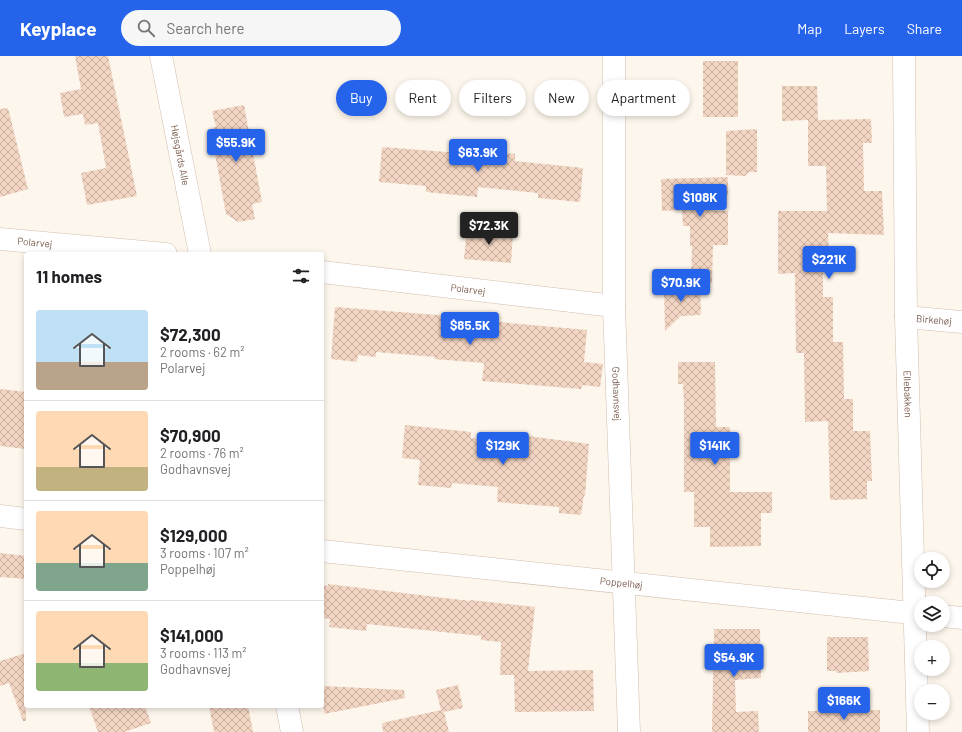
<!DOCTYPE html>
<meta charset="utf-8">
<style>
body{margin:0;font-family:Barlow,sans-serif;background:#f6f6f6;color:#202124;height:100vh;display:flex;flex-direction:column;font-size:15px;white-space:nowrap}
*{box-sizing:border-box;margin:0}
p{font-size:13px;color:#757577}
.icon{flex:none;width:22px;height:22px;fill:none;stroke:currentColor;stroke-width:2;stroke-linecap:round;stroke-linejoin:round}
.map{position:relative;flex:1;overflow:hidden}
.side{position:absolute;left:24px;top:196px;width:300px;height:456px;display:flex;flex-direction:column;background:#fff;border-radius:4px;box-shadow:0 2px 6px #0003}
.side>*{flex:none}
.guide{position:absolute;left:336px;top:24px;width:380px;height:36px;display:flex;gap:8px}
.tools{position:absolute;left:914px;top:496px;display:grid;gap:8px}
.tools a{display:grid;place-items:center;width:36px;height:36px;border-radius:50%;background:#fff;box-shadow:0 2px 6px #0003;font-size:20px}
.price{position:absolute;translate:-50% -34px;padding:0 9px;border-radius:4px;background:#2563eb;color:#fff;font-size:13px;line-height:26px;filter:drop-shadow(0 1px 2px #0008)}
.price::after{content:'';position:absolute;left:50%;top:24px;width:12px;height:9px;margin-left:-6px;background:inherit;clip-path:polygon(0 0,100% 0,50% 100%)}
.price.current{background:#222;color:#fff}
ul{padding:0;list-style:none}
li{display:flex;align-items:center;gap:12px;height:100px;padding:0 12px}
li+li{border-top:1px solid #e0e0e0}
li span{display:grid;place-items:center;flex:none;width:112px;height:80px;border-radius:4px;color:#555}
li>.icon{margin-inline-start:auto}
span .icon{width:48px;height:48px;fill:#fffc;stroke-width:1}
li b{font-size:17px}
h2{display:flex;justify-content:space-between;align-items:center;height:48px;padding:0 12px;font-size:17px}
.chip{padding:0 14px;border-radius:18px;background:#fff;box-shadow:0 2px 6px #0003;font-size:14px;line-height:36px}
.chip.current{background:#2563eb;color:#fff}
header{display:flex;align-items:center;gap:24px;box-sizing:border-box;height:56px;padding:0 20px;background:#2563eb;color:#fff}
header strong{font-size:19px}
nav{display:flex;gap:22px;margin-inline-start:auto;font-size:14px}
.search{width:280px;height:36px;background:#f6f6f6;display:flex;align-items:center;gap:10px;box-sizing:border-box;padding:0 14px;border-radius:22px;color:#757577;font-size:15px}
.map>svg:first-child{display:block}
</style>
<header>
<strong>Keyplace</strong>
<div class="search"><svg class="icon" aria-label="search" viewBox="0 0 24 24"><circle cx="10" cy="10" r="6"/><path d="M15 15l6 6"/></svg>Search here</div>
<nav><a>Map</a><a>Layers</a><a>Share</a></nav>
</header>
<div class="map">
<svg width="962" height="676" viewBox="0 0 962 676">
<defs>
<pattern id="building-cross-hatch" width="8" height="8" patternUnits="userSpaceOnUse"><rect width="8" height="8" fill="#f3d5c3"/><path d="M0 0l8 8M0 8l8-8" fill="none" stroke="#cab0a1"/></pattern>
</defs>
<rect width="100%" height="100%" fill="#fdf6ec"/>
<path fill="url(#building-cross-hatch)" d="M75,0H108L137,140L87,149L81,117L106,112L98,67L85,69L83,58L64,61L60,37L81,33Z
M703,5H738V61H703Z
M782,30H817L818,64L871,63L872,87H863L864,135H882L884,179L828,177L829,200H823V241H833V286H843L844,343H853V375H870L872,425H867V443L830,444L828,365L805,366L804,297H796L795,217L778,218V155H827L826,110H808V64L782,65Z
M244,49L262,146L252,148L255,163L238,166L226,158L214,92H216L212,72L216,71L212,55Z
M8,52L28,133L0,141V53Z
M757,73V116H749L745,120L726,119V75Z
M382,91L460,97L461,92L515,98V105L583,112L580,146L538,142V137L478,131L477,141L426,136V130L379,126Z
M728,121V139L714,155H728V189H713L712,227L691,226L692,189L690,190V170H683L682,154L662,155L661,123Z
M467,173L513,178L511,207L464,203Z
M700,229L701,259L681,260L665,275L664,230Z
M335,251L476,262L509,267L587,274L584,306L603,308L600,331L582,329L581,333L482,325L484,307L434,303L435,301L376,296V301L358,299L357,306L331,303Z
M678,306H715L716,371H730V436H772V457H761V490L710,491V471H694V436H684V347L683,328H678Z
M0,333L26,336V393L0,390Z
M405,369L471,376V382L527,388L528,380L589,388L585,440L584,439L581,459L559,457V451L497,446L498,431L452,427L451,432L418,429L420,404L402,402Z
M0,497L26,500V523L0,521Z
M328,528L470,545V544L535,551L528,615L593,614L594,655L515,656L514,619H500L501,586L481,584V580L367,568L366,575L329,571L330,563L322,562V529L328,530Z
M714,573H760L761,622L735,624L736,656L758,655L759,676H712Z
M827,581H868L869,615L836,617V615H827Z
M26,597V665H23L9,627L0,630V605Z
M458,629L463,652L444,656L449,676H383L382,667L441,654L436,634Z
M322,630L404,634L405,642L324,658Z
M89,650H145L151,667L124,676H98Z
M209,650H248L253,676H214Z
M880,654V676H808V655Z"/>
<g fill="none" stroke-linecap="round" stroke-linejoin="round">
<g stroke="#d1beb0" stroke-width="23">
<g id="minor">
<path id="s1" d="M161,0L200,198"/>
<path id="s2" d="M614,0V250L629,676"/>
<path id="s3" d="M904,0L906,261L918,676"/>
<path id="s4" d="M0,183L166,198"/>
<path id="s5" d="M322,216L614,250"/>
<path id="s6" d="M906,261L962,266"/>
<path d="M0,460L26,463"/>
<path id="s7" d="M322,495L921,558"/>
<path d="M943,560L962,562"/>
<path d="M287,650L292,676"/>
</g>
</g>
<use href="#minor" stroke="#fff" stroke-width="22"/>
</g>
<g text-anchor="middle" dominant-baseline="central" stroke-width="3" stroke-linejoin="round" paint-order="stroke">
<g font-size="10" fill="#7a5c4d" stroke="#fffaf3">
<text stroke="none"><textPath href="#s1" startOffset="101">Højsgårds Alle</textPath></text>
<text stroke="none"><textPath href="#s4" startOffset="35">Polarvej</textPath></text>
<text stroke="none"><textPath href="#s5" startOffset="147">Polarvej</textPath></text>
<text stroke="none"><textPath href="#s6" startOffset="28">Birkehøj</textPath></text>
<text stroke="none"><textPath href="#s2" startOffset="338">Godhavnsvej</textPath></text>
<text stroke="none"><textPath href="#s3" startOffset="338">Ellebakken</textPath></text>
<text stroke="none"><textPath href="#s7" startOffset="301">Poppelhøj</textPath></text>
</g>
</g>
</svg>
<div class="tools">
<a><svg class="icon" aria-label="locate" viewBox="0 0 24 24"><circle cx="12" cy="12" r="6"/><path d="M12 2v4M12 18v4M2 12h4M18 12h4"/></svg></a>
<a><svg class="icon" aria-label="layers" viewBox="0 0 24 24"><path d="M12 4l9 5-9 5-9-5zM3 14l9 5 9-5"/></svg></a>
<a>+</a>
<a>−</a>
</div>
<b class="price" style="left:236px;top:107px">$55.9K</b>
<b class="price" style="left:478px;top:117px">$63.9K</b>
<b class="price" style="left:700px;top:162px">$108K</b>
<b class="price current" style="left:489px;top:190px">$72.3K</b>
<b class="price" style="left:829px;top:224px">$221K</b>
<b class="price" style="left:681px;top:247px">$70.9K</b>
<b class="price" style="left:470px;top:290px">$85.5K</b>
<b class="price" style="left:503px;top:410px">$129K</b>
<b class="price" style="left:715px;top:410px">$141K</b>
<b class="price" style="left:734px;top:622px">$54.9K</b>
<b class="price" style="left:844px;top:665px">$166K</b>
<div class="guide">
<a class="chip current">Buy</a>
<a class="chip">Rent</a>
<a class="chip">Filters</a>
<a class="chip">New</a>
<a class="chip">Apartment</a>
</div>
<section class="side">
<h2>11 homes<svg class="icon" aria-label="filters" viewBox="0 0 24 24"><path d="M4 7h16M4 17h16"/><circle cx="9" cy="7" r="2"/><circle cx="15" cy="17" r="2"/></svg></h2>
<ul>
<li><span style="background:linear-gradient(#bfe0f5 65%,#b9a48a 0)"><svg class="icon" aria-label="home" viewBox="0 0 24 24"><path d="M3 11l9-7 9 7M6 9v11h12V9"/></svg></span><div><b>$72,300</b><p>2 rooms · 62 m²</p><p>Polarvej</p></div></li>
<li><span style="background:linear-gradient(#ffd9b3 70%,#c2b280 0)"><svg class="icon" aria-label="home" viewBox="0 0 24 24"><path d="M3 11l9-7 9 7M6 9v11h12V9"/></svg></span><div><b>$70,900</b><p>2 rooms · 76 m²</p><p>Godhavnsvej</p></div></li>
<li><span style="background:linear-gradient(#ffd9b3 65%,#7fa58c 0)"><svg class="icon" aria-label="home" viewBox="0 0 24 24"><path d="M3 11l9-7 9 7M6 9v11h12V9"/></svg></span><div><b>$129,000</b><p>3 rooms · 107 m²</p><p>Poppelhøj</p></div></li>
<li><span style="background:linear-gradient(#ffd9b3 65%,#8fb573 0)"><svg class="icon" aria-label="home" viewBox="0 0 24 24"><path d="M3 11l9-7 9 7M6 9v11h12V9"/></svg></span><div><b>$141,000</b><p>3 rooms · 113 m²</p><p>Godhavnsvej</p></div></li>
</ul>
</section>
</div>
